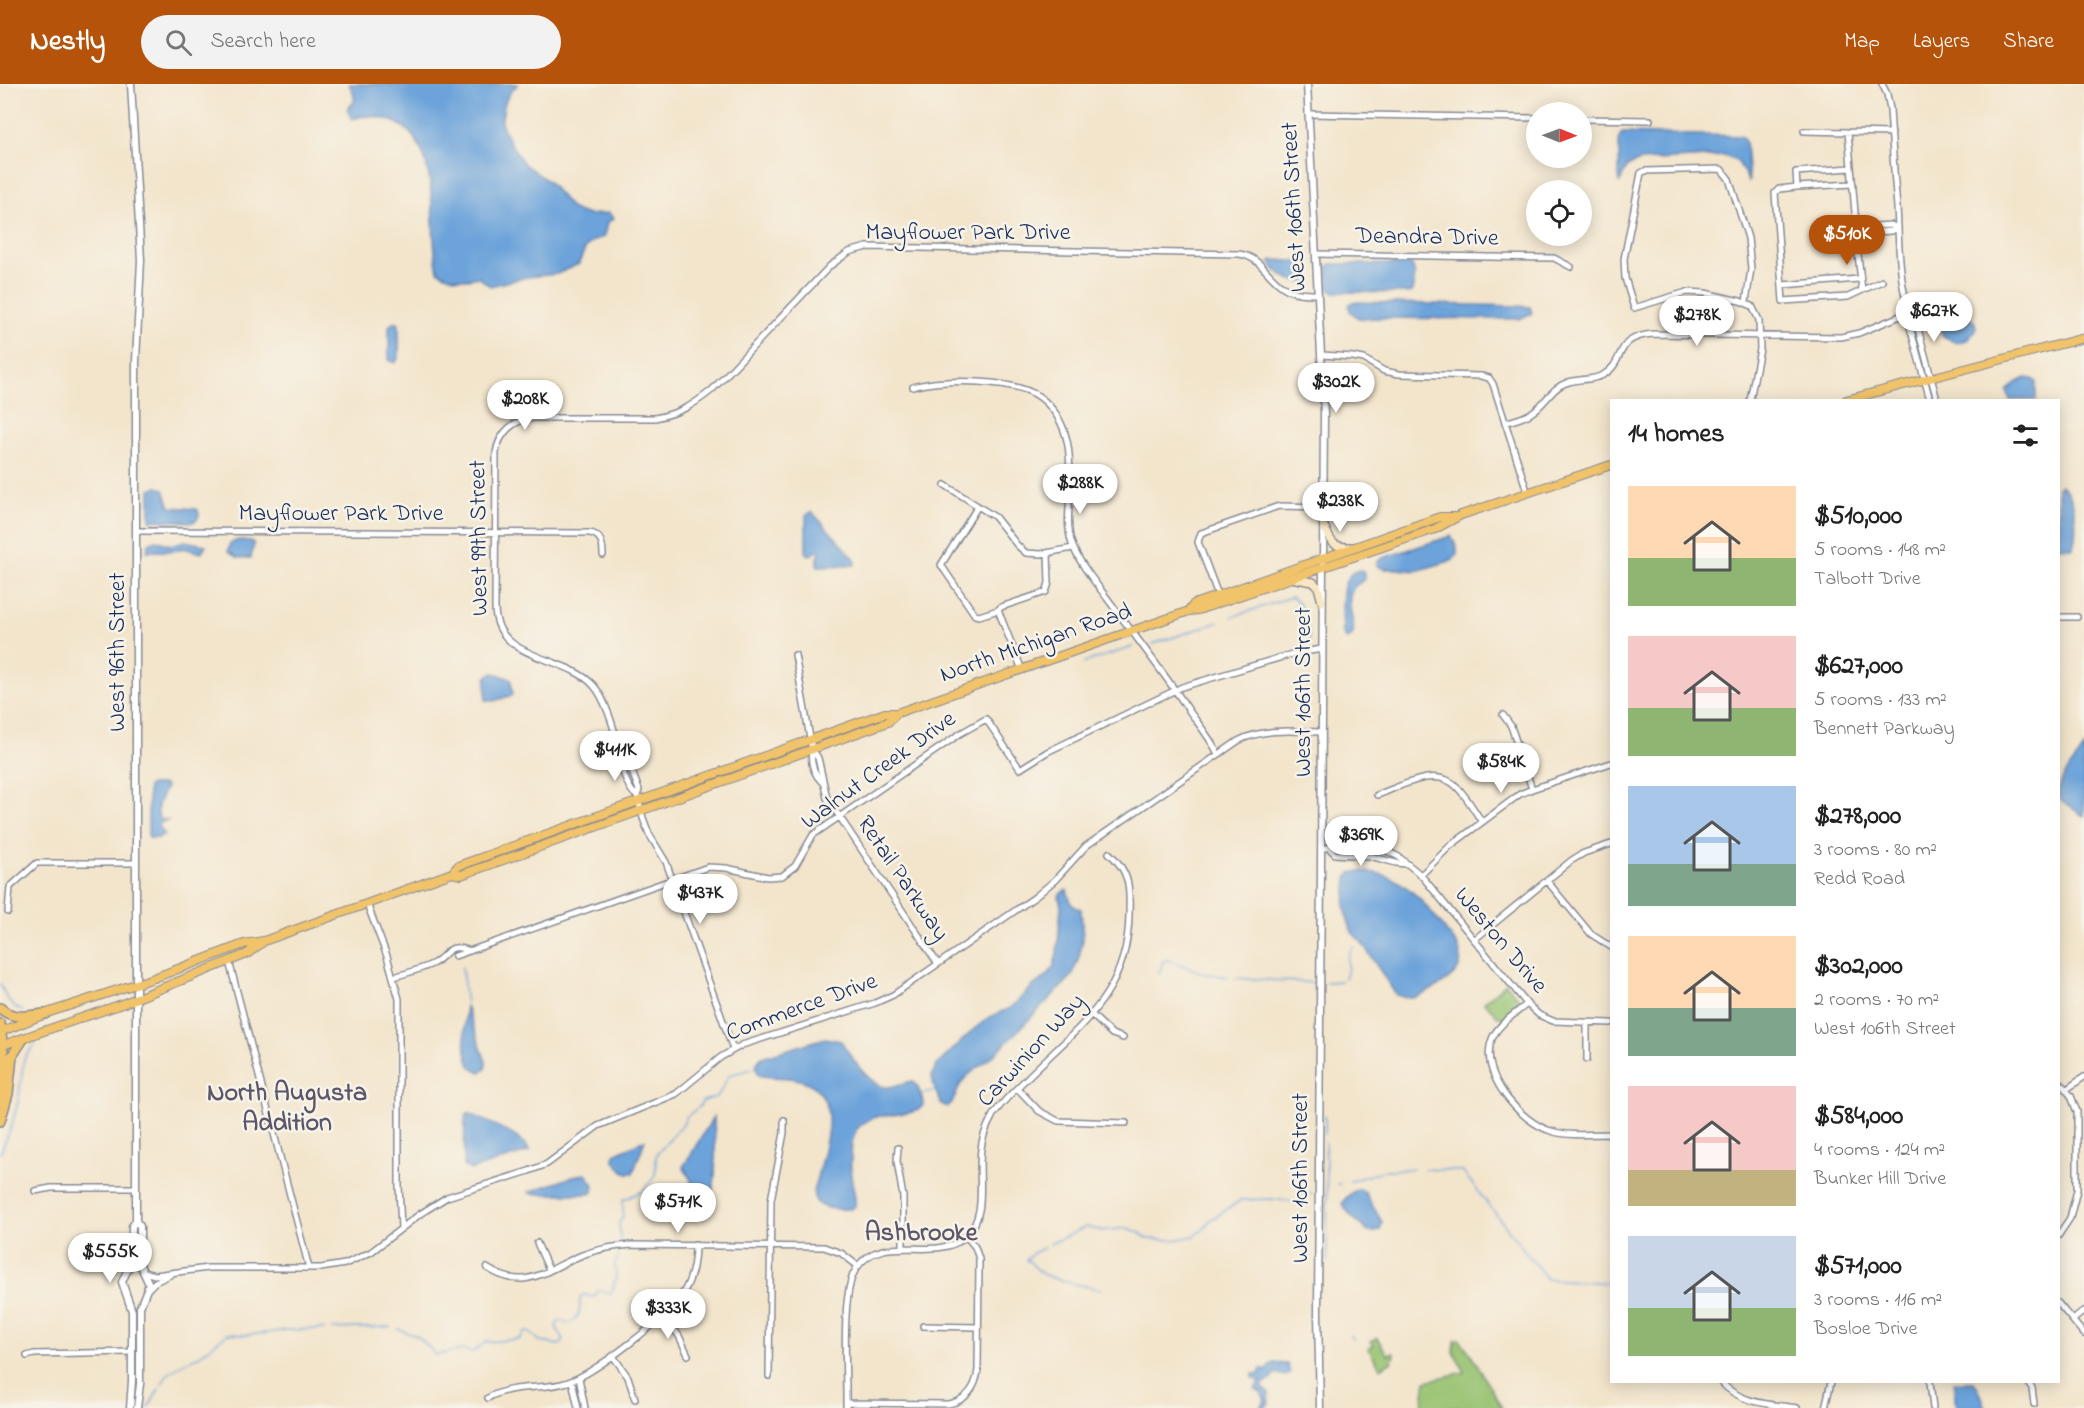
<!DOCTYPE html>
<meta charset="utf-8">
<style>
body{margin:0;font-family:"Indie Flower",sans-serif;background:#f2f2f2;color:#222;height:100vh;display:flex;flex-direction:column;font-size:22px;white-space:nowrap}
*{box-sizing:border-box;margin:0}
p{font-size:20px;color:#767676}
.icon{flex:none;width:33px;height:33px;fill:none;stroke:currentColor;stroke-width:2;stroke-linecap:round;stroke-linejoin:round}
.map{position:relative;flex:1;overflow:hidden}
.drawer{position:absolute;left:1610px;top:315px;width:450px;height:984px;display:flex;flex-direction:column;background:#fff;border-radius:0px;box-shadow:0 3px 15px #0003}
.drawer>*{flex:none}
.needle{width:39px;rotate:91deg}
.buttons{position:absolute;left:1526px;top:18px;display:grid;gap:12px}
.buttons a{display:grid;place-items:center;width:66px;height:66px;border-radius:50%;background:#fff;box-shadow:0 3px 15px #0003;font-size:30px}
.price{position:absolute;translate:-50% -51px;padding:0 14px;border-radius:21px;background:#fff;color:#222;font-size:20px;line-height:39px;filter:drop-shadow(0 2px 3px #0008)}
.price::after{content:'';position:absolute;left:50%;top:36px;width:18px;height:14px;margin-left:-9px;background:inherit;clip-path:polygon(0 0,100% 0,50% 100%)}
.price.on{background:#b45309;color:#fff}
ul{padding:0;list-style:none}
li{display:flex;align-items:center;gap:18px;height:150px;padding:0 18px}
li span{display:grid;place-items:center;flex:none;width:168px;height:120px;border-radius:0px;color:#555}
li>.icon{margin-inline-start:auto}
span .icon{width:72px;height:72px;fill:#fffc;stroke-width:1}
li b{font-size:26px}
h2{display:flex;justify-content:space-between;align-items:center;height:72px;padding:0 18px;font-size:26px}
header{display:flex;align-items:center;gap:36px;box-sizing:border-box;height:84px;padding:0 30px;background:#b45309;color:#fff}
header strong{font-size:28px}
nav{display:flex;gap:33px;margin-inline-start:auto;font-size:21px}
.search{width:420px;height:54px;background:#f2f2f2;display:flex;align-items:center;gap:15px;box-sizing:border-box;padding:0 21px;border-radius:33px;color:#767676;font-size:22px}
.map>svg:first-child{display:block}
</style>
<header>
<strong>Nestly</strong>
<div class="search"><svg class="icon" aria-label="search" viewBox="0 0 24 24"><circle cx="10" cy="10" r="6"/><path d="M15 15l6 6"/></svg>Search here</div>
<nav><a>Map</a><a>Layers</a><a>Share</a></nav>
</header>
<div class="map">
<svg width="2084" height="1324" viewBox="0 0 2084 1324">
<rect width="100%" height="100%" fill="#f7f3e8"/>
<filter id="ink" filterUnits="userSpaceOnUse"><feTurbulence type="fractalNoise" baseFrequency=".0167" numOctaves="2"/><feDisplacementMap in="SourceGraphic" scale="12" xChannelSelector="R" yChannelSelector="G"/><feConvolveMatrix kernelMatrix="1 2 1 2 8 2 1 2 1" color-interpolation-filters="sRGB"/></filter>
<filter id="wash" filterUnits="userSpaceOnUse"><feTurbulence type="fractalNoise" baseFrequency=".008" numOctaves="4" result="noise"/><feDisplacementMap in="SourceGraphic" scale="24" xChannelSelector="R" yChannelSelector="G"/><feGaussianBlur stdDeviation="1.35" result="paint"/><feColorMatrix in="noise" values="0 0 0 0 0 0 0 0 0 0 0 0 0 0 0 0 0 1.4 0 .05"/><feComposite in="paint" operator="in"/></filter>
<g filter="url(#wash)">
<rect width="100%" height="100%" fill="#f3e5cc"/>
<path fill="#97c270" stroke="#597867" stroke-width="1.5" d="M1506,899L1521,918L1504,934L1499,933L1484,918Z
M1377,1254L1388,1271L1393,1268L1395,1272L1391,1275L1392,1277L1381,1284L1368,1265L1374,1261L1371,1257Z
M1459,1255L1471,1270L1502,1324H1422L1426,1297L1465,1288L1454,1268L1455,1256Z"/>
<path fill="#6ca3da" stroke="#44699c" stroke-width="1.5" d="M349,0H518L511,7L505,18L501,39L510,59L524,80L549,98L572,125L588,131L609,129L614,135L607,138L604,153C588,157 584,164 579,180L557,190L527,193L490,202L478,193C464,197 451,195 438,187C427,144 444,56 392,37C378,32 366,30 352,35L347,25L354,18V11Z
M1622,49L1741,52L1746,59L1749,98L1738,78L1725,72L1640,77L1628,82L1619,99V53Z
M1275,176L1304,178C1310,184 1310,192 1306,198C1291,198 1279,192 1270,179L1271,177Z
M1331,180H1412L1415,192L1412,208L1409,209L1334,208L1329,206L1327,183Z
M1353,218L1517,222L1530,223L1532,229L1519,235L1358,234L1350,227L1349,221Z
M1951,233L1969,234L1975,238L1976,244L1969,255L1957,259L1943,252L1941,245L1943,239Z
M394,238L399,240V273L395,279L389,276V242Z
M2026,294L2033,295L2036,298V316H2010L2007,307L2017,298Z
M2061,401C2077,413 2078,446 2073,464L2058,463V403Z
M157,403L164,405L170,423L197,425C201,430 198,436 193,438L150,436V405Z
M812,428L855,475V481L818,482L817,479L820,467H816L811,471L806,470V431Z
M1451,452L1457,464V469L1453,476L1416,487L1398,485H1385L1377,482V478L1383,474Z
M156,456L170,461L185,457L206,461L201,469L183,464C172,469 160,467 147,467L149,459Z
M239,456L251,457L254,460L251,474H238L228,468L230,459Z
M1361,486L1363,487L1365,495C1361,498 1355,501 1353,505C1344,519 1356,535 1353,550L1348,555L1344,553L1343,549C1343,531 1336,488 1361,486Z
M494,589L511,595L513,611L494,617L486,616V594L490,590Z
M2084,664V732L2061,717C2051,700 2076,678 2084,664Z
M151,701H164L166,703L158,720V730L161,736H169L161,738L159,743L165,751L158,754H149L148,750V703Z
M1361,787C1368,788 1377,789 1384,791C1417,802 1436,836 1457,860C1468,884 1452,895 1433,905C1426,909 1418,914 1411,914C1406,914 1401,912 1396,911L1363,860L1352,848L1348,837L1345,822L1347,794L1351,789Z
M1067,806L1072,821L1081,825L1083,855L1079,873L1072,892L994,971L966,993L960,1001L952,1019L947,1023L940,1019L933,998L932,991L936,982L974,945L990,933L1010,924L1033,902L1049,890L1054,882L1057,869L1061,822L1059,813L1061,809Z
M466,922L486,978V985L480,988C477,987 474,986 472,984C463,974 464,935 466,922Z
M825,954L841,957C850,971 870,1004 889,1003C897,1002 905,998 913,997L917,1001L924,1020C913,1036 883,1026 867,1037C863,1039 858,1043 856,1047C850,1056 850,1088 852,1098C854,1108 856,1112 855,1122L851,1125C840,1125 822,1127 816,1117C810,1108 816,1099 818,1090C824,1064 840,1022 813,1002C797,990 776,996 759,991C755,983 755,979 762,973Z
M468,1029C483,1036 524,1052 530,1067L471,1086L464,1082L465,1035Z
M714,1032C714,1050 719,1099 710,1113L689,1111L691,1096L683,1083Z
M645,1056L633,1089H625L614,1077V1070Z
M586,1090L594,1101L593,1108L590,1110H532L529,1108L577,1091Z
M1359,1105L1364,1107L1382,1138L1380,1146C1376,1148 1374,1149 1370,1148C1364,1146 1345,1126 1342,1120C1346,1112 1351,1108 1359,1105Z
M1274,1279L1287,1280L1290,1289L1286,1292L1275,1289L1271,1296L1264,1299L1262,1304L1269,1309V1319L1265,1324H1261L1265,1316L1261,1308L1255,1305L1260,1297L1253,1294V1290H1259L1261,1285L1266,1287L1270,1281Z
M1953,1298H1974L1979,1305L1986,1324H1956Z"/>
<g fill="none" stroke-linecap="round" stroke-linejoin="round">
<path stroke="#6ca3da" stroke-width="1.5" d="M1232,533L1291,513C1305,520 1309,545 1309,559
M1153,560L1219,538
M1083,579L1133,563
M462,883L466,922
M1159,890L1163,877L1168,876L1206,890L1229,893
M1235,894L1316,899
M1345,894C1351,884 1344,875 1353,863
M1325,898L1341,897
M0,900C6,913 9,922 23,927
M921,1010L936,1006
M1325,1050V1032
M1325,1058L1327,1111V1177
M0,1070L11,1044L18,1018L24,975L36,959
M1424,1085L1462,1087L1547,1195L1611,1199
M1350,1097L1387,1086L1413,1085
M1337,1100H1340
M620,1155L619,1139L623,1132V1116L643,1107C646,1101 654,1097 655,1090C657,1083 654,1077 657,1070L684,1039L686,1033L699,1023L703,1017L716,1013L719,1010L729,991L756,984
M1050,1160L1086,1143L1101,1147L1127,1144L1138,1148L1149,1155L1174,1156L1194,1152L1204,1145L1210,1136L1241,1116L1271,1115L1299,1118L1312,1109
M1044,1164L1033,1169L1026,1176C1034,1179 1037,1188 1045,1191C1064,1199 1080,1201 1100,1205
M332,1245L390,1243
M398,1245L419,1253L436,1271L463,1266L473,1268L486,1258L520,1255L524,1249L529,1248L541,1258L559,1261L563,1257V1254L556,1243L559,1237L571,1239C581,1232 580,1225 580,1214L583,1211L594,1213L598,1207H603L611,1210L616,1194L615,1180L619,1171
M1351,1251L1353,1255
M162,1300L167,1291L182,1280L199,1272L227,1250L245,1251L268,1249L285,1246L324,1245
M148,1324L159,1305"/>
</g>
</g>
<g filter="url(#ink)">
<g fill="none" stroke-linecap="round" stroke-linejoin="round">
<g stroke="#878a95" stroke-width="8">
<path id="minor" d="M1882,0L1887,10L1890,25C1892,58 1894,90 1897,123C1899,154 1898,217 1917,241L1937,316
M1308,30L1536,34
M1581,35L1650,36
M1804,47L1892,49
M1848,48L1856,140
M1851,84L1796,88L1797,103L1853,100
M1797,103L1779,105L1775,109L1783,217L1848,213L1882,197
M1849 147a7 7 0 1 1 14 0a7 7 0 1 1-14 0Z
M1861,143L1891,141L1898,144
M1862,149L1891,147L1898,144
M1856,153L1862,206
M1316,170L1554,174L1571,183
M1782,201L1859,195
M1746,218L1751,185L1748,154L1729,95L1721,85L1645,87L1641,89L1624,175L1625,194L1634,224L1687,208L1705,209L1740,217L1752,222L1759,236L1760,265L1750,316
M1912,235L1910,243L1930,316
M1322,271L1353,273L1364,275L1384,287L1399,290L1481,292L1489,294L1493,300L1527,407
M913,303C942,294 1017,295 1041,314C1076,342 1070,385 1069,424C1068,436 1068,449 1072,460C1079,479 1095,498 1107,514C1135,552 1164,589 1190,628C1200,642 1211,655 1218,670
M1505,339C1513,336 1524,334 1531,329C1545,321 1551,304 1566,299C1578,294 1592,297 1603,291C1628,277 1611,253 1654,250L1841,253L1859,249L1910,228
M945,401L995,433L1017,461L1026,469L1041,470L1073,464
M978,422L941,481L975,531L979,532L998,526
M136,447L589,449C601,450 603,460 603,471
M1218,511L1198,458L1201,449L1279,422L1323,423
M2058,533H2077
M795,571L812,665C810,678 813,689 822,698
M1022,586L998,526L1001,523L1046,508L1049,499L1048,469
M1503,631L1511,642L1532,705
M812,665L818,674L827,714L938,880
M621,669L628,677L639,706L637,712L643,734L649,750L666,778L733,965
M1377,711C1400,703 1436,681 1457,703C1467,713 1474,726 1482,738
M637,712C629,707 623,690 621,680C620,675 621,671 620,666C615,649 606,615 594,602C566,570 496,578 495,524L496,369C499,349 513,336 533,334H655C680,329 692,322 712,306L830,182L849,168L867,163L1239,170C1262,173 1267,194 1285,204C1295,210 1307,210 1318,210
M1321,764H1329L1334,758H1352L1381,764L1399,773L1421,791L1527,920L1539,931L1553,937L1611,939
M1329,764L1335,770L1370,772L1396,779L1406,780
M1421,791L1450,762L1520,710L1532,705L1611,679
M1547,797L1591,850L1611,863
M367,820L387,872L399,915V1102L401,1145
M8,828L10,803L37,779H136
M1475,855L1572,776L1584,769L1611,760
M455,872L708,783L726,784L768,793L782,792L795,782L813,751L961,649L986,635L1020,685L1047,668L1182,603L1292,570L1322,565
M229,877L309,1184
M394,893C406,889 420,886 432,880C449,872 446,857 470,867
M1527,920C1515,930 1498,940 1492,955C1478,989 1520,1038 1551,1047C1570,1053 1592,1050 1611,1050
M1091,930L1112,950L1123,954
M1587,975V938
M2058,996L2071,1012L2077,1028V1106L2070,1134L2058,1152
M1017,1004L1039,1027L1058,1037L1126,1039
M2067,1005L2084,993
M898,1064L897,1077L903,1113V1163
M35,1107L51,1104H136
M537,1159L549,1186
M487,1184C526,1209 545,1186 582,1171C598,1165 615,1162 632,1161L824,1163L841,1169L858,1182
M144,1188L155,1191L208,1184H321L345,1180L371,1168L420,1130L447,1113L529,1087L547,1080L598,1042L676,1010L721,973L742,961L875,919L893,911L1035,813L1055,796L1086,762L1238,657C1263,644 1294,647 1322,648
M147,1206L155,1198L170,1191
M2058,1219L2084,1250
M664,1231L679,1252L688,1271
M2073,1236L2084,1227
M923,1242L978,1243
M27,1272L34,1270L132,1268
M613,1272L628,1293L635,1315
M769,1292L771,1116L784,1049V1036
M579,1294L585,1324
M572,1297L578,1324
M1721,1298C1740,1320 1770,1320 1797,1324
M1930,1298L1933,1324
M2028,1298L2032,1304L2034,1320
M488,1314C513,1299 542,1307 568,1298C594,1290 668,1233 683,1209C692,1195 695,1178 695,1161
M846,1319L948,1320C966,1317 976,1304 978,1286L979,1175L975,1163L966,1152
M846,1324C847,1291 840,1209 856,1185C882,1145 934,1180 965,1153C989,1132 977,1093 981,1065C982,1053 987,1042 993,1031C1002,1018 1015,1006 1027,994C1079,942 1128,911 1129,831C1130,803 1130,788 1109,769
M1825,1324L1831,1298"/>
</g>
<g stroke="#878a95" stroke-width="9">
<path id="tertiary" d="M131,0L141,176L136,277V1137L140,1142V1181L149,1200L140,1223V1300L137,1324
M1307,0L1324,329L1318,1231L1320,1324
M130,1324L132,1297V1227L122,1198L131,1178L132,1142L136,1137"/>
</g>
<g stroke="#878a95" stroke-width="10">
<path id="secondary" d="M1323,440C1332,458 1330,463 1352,463
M1291,494L1313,498L1318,503L1322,518"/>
</g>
<g stroke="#878a95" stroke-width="10">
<path id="primary" d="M1846,316L2084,254
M1189,527L1194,520L1440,433H1453
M452,789L461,791L888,638L897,629
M0,948L50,928L154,894L244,860L264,857L452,789L458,782L885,629H897L1189,527L1198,526L1435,445L1461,431L1611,381
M0,962L122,920L247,870L263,858"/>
</g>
<g stroke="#878a95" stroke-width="12">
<path id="motorway" d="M0,924C13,936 28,932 45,930
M0,940L5,986L0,1018
M0,1037L8,1010L12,972L23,955"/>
</g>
<use href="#minor" stroke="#fff" stroke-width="5"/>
<use href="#tertiary" stroke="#fff" stroke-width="6"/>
<use href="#secondary" stroke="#f9e7c3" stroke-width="7"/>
<use href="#primary" stroke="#f1c36a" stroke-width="8"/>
<use href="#motorway" stroke="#f1c36a" stroke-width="9"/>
</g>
</g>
<g text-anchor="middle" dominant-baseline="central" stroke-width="5" stroke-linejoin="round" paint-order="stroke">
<g font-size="24" fill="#1b2f5e" stroke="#f7f3e8">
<text transform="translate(1295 123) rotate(-93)">West 106th Street</text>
<text x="968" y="149">Mayflower Park Drive</text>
<text transform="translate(1427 154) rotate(1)">Deandra Drive</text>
<text x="341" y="430">Mayflower Park Drive</text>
<text transform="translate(480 454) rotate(-91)">West 99th Street</text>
<text transform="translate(1036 560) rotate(-19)">North Michigan Road</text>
<text transform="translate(118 568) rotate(-90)">West 96th Street</text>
<text transform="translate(1304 608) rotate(-90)">West 106th Street</text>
<text transform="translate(879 687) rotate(-36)">Walnut Creek Drive</text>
<text transform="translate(902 795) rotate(56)">Retail Parkway</text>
<text transform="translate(1500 857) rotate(50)">Weston Drive</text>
<text transform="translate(802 924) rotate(-20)">Commerce Drive</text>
<text transform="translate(1032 967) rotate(-47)">Carwinion Way</text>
<text transform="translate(1301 1094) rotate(-90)">West 106th Street</text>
</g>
<g font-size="26" font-weight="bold" fill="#5b566a" stroke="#f7f3e8">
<text x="287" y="1010">North Augusta<tspan x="287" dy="30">Addition</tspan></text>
<text x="921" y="1150">Ashbrooke</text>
</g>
</g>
</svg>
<div class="buttons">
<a><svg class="needle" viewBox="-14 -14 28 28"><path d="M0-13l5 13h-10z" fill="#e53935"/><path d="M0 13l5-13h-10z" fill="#767676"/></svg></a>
<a><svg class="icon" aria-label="locate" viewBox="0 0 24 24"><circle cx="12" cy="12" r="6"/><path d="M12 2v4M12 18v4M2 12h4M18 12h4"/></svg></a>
</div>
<b class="price on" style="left:1847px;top:182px">$510K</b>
<b class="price" style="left:1934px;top:259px">$627K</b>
<b class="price" style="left:1697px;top:263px">$278K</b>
<b class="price" style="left:1336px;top:330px">$302K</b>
<b class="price" style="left:525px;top:347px">$208K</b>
<b class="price" style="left:1080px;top:431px">$288K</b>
<b class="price" style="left:1340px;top:449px">$238K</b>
<b class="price" style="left:615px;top:698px">$411K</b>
<b class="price" style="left:1501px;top:710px">$584K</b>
<b class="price" style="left:1361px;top:783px">$369K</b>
<b class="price" style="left:700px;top:841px">$437K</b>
<b class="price" style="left:678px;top:1150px">$571K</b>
<b class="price" style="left:110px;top:1200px">$555K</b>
<b class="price" style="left:668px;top:1256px">$333K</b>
<section class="drawer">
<h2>14 homes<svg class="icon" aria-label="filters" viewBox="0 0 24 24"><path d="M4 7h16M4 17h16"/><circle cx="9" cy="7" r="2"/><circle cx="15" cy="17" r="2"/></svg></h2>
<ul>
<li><span style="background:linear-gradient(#ffd9b3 60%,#8fb573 0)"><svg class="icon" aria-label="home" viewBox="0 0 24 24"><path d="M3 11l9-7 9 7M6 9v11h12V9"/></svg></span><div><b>$510,000</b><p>5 rooms · 148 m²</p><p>Talbott Drive</p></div></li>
<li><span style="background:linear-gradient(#f6c9c9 60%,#8fb573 0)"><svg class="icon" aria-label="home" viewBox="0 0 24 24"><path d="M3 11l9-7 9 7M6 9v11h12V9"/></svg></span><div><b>$627,000</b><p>5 rooms · 133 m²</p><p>Bennett Parkway</p></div></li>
<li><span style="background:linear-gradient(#a9c7e8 65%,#7fa58c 0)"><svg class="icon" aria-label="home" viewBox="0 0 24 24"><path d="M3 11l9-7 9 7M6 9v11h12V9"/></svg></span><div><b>$278,000</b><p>3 rooms · 80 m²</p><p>Redd Road</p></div></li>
<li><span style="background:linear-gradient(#ffd9b3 60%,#7fa58c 0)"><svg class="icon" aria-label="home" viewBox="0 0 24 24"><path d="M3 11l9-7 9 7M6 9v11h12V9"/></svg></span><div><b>$302,000</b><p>2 rooms · 70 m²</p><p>West 106th Street</p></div></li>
<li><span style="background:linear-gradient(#f6c9c9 70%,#c2b280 0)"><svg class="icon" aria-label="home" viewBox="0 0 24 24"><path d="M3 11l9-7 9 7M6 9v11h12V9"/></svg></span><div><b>$584,000</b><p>4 rooms · 124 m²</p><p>Bunker Hill Drive</p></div></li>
<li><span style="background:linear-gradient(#c9d6e8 60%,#8fb573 0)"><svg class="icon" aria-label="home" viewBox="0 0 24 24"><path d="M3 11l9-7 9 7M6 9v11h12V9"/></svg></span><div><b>$571,000</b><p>3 rooms · 116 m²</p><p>Bosloe Drive</p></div></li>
</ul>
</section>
</div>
